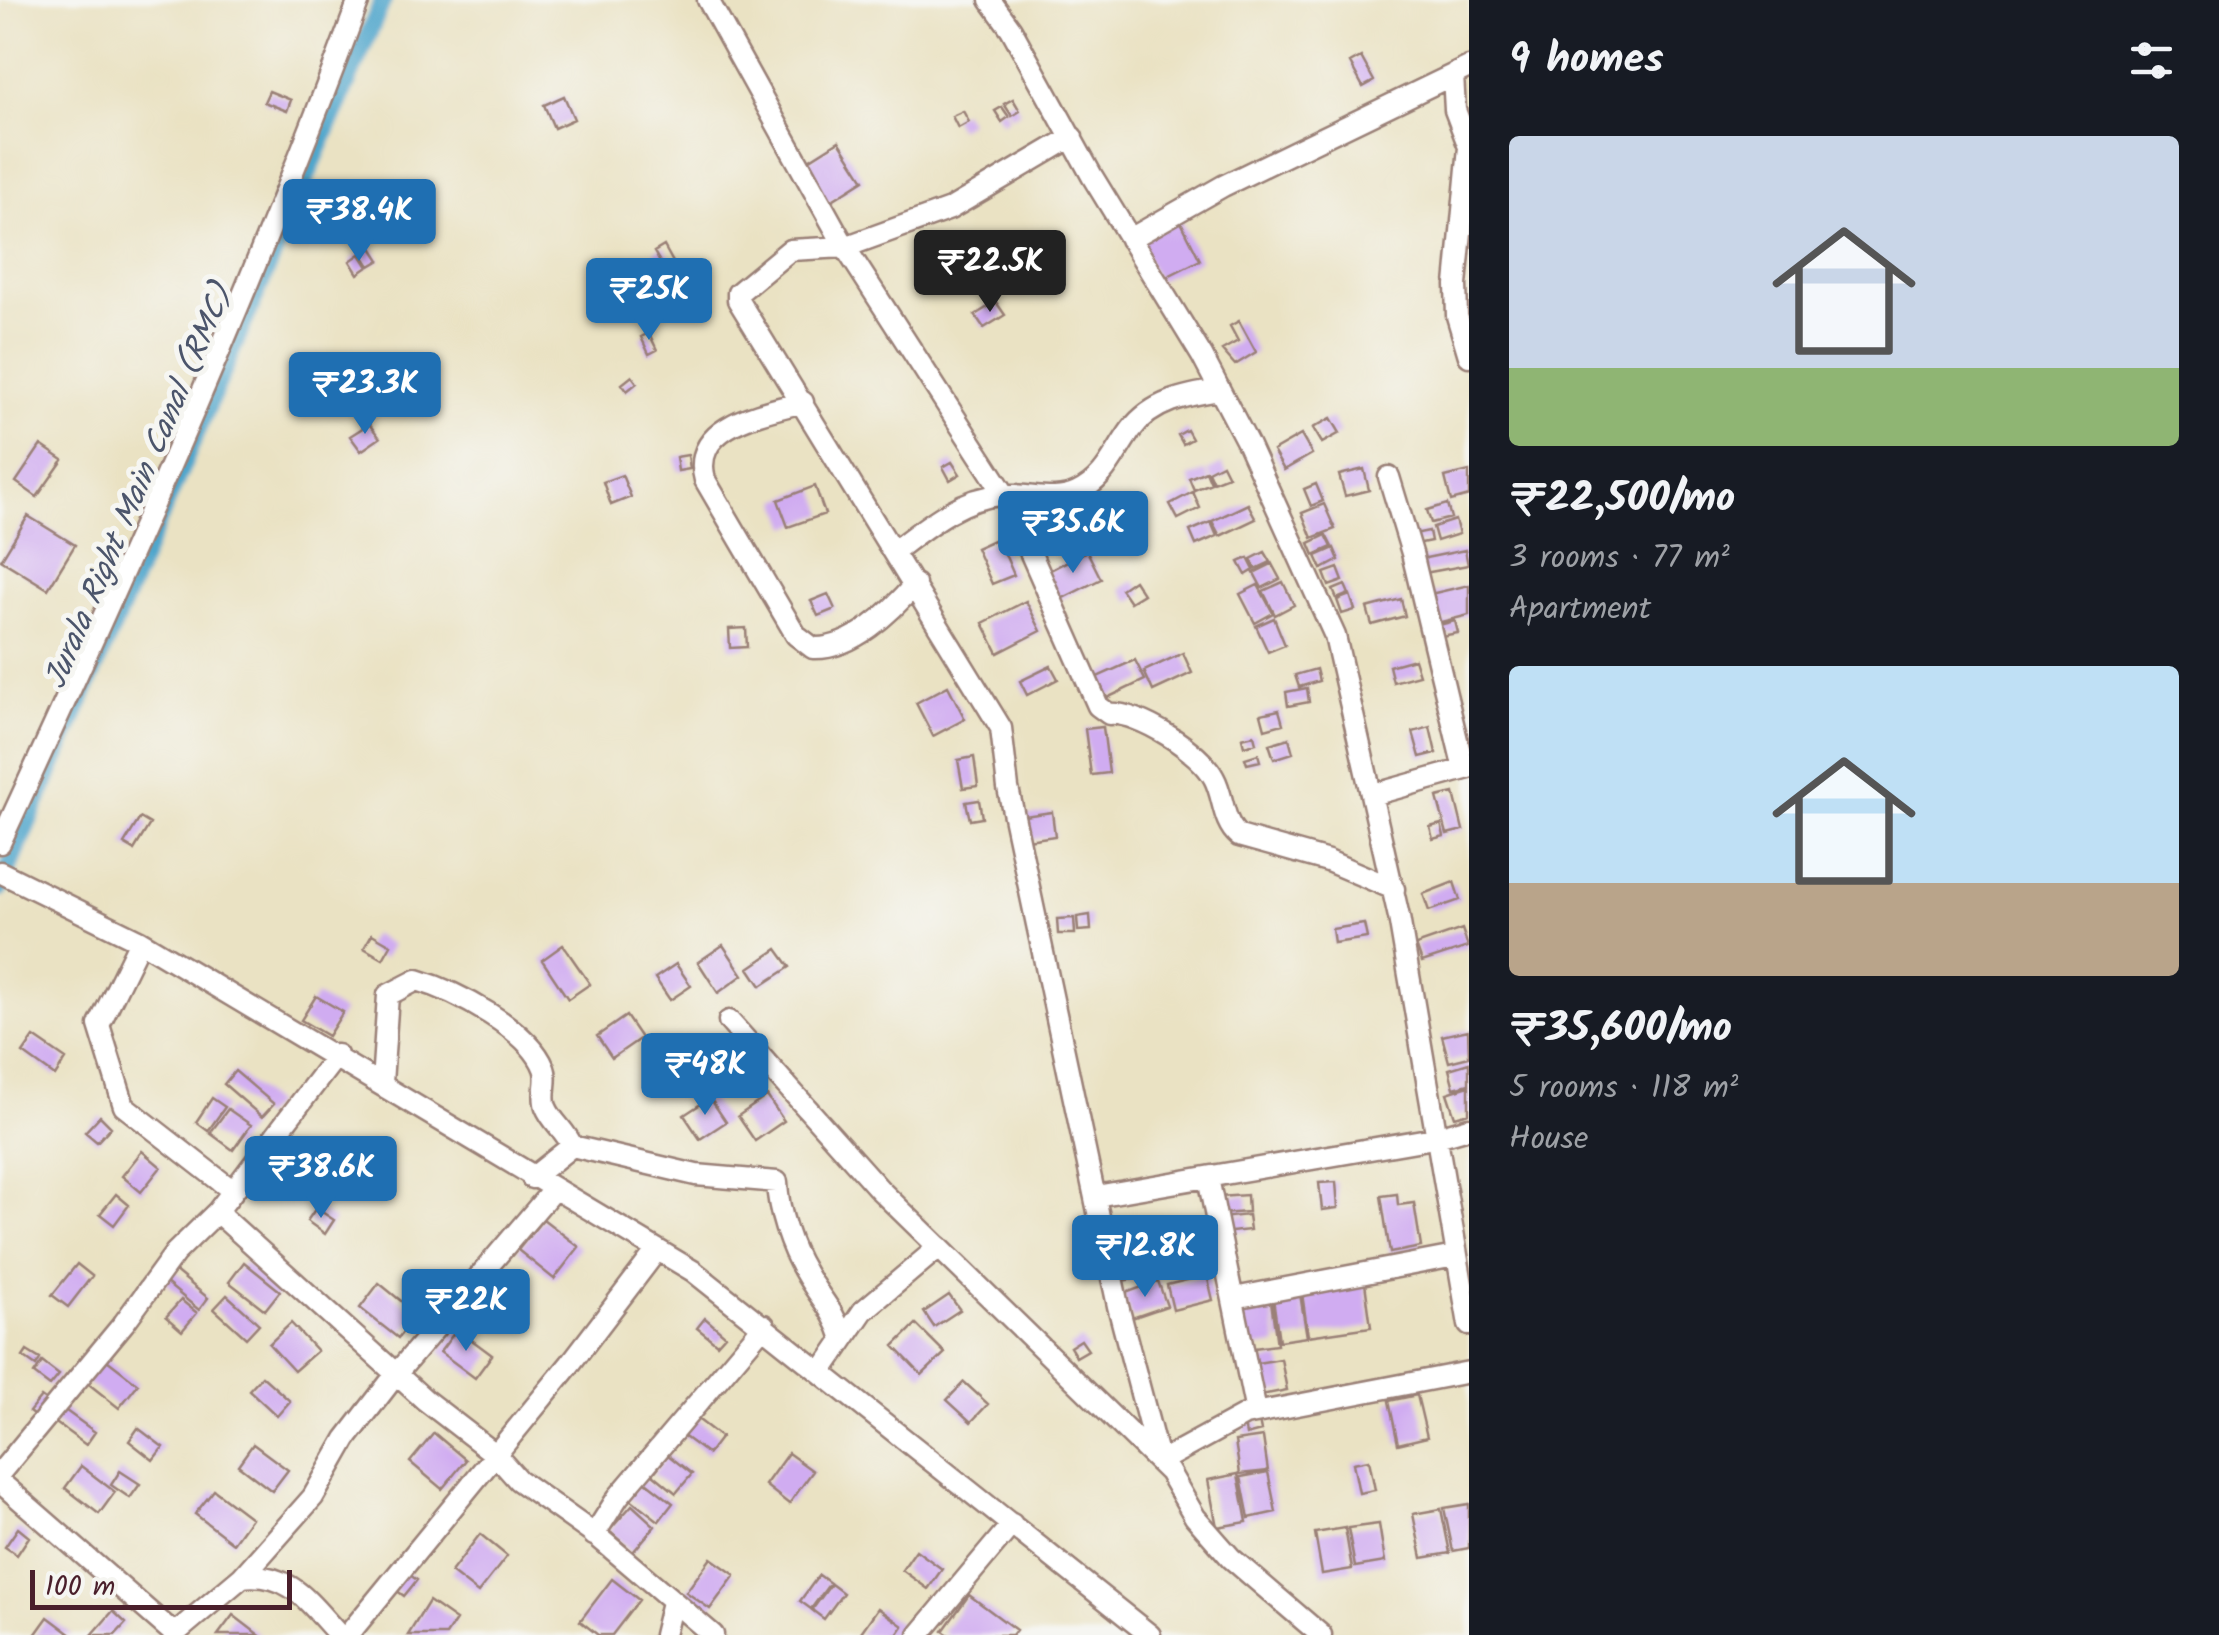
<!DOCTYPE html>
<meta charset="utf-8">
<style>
body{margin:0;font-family:Kalam,sans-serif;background:#242831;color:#f1f3f6;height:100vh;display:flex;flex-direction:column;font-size:38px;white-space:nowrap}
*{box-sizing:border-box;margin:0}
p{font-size:32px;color:#9ea1a6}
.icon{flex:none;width:55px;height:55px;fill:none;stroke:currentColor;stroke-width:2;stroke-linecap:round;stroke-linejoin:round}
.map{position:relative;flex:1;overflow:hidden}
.panel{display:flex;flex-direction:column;background:#171b24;width:750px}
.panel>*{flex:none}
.scale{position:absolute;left:30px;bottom:25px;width:262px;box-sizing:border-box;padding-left:10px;border:5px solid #4a1f2b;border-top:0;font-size:28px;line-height:35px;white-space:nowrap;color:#4a1f2b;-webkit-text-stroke:8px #f6f6f2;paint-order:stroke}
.price{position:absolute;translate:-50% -85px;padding:0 22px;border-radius:10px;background:#1f6fb2;color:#fff;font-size:32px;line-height:65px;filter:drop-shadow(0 2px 5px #0008)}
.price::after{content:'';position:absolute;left:50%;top:60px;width:30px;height:22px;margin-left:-15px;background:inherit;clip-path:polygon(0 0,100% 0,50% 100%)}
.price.selected{background:#222;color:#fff}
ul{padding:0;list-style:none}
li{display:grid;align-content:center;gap:20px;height:530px;padding:0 40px}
li span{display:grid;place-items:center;height:310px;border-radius:10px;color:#555}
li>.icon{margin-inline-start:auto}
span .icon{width:180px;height:180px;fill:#fffc;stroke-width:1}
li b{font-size:42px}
h2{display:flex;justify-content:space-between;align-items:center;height:120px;padding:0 40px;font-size:42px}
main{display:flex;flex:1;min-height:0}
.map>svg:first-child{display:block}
</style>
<main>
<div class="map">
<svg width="1469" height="1635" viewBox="0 0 1469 1635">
<rect width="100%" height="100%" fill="#f6f6f2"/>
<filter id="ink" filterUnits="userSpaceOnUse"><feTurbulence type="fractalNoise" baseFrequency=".01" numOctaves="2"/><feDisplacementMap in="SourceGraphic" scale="20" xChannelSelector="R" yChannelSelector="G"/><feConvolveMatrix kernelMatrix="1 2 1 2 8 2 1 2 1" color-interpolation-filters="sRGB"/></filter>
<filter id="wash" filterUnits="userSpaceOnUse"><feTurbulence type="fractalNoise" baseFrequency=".0048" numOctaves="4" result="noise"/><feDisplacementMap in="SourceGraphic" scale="40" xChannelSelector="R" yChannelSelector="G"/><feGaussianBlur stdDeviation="2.25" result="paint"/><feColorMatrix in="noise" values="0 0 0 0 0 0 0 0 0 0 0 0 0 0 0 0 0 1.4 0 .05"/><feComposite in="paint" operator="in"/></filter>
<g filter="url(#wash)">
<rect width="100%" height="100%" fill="#eae2c3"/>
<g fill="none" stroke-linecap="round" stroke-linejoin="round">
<path stroke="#50a6cc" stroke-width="18" d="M0,888L383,0"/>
</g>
<g id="blocks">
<path fill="#d0acf1" d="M1361,57L1374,81L1363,87L1350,63Z
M269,91L291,100L287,111L264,102Z
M564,96L574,119L554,128L544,105Z
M1013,99L1020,111L1012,116L1004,104Z
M1002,107L1009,117L1002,122L995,111Z
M963,111L969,122L958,128L952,116Z
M839,141L864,180L826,204L801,165Z
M1179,218L1200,260L1158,281L1137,238Z
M371,246L380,260L370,266L361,252Z
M664,246L675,266L665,271L654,252Z
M360,254L368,267L358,274L350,261Z
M996,302L1005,315L984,328L975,315Z
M1239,321L1256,352L1235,365L1222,350L1238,341L1230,326Z
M649,333L657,350L649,354L641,337Z
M632,376L637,383L627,391L622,384Z
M1331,418L1340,433L1322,443L1313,428Z
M369,424L380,438L361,451L350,436Z
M1187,430L1192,439L1183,444L1178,435Z
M1301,435L1312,454L1284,470L1273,451Z
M41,445L63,460L37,497L16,482Z
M688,455L690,469L678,471L676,457Z
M952,462L960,474L950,480L943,467Z
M1222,464L1228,476L1213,482L1208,471Z
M1364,469L1369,490L1345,496L1339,475Z
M1206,471L1211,483L1194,490L1189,478Z
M1469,471V496L1451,501L1445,477Z
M622,475L631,497L611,505L603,482Z
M1316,484L1323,501L1311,506L1304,489Z
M815,486L825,514L788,527L778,500Z
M1193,492L1200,508L1178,519L1170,504Z
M1248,504L1256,519L1220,536L1212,521Z
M1324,504L1335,529L1312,538L1302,513Z
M1447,504L1451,518L1431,523L1427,510Z
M28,516L75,545L48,589L1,560Z
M1455,520L1459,534L1437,541L1433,527Z
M1211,522L1217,536L1196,545L1190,531Z
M1429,531L1431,541L1411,545L1409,535Z
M1326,535L1332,547L1314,555L1309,543Z
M998,538L1014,575L992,584L976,548Z
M1334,548L1339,560L1322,569L1316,556Z
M1465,550L1468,565L1419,574L1416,560Z
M1087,551L1101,579L1059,600L1045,573Z
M1265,552L1271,562L1256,569L1251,559Z
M1248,558L1254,570L1246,575L1239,562Z
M1272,564L1280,579L1262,588L1254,573Z
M1338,568L1343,581L1329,586L1324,573Z
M1134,580L1143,594L1130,602L1121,589Z
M1283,582L1294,605L1275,615L1263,591Z
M1258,585L1273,613L1255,623L1240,594Z
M1345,585L1349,594L1337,599L1333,590Z
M1469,585V615L1433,624L1426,595Z
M828,594L835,609L818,616L811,601Z
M1350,595L1355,610L1342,614L1337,600Z
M1401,599L1405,616L1372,625L1367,608Z
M1026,601L1041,631L998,653L983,623Z
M1274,618L1285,645L1268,652L1256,626Z
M1455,621L1458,633L1441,636L1439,625Z
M746,628L747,647L730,648L729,629Z
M1183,653L1192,673L1153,691L1144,671Z
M1414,659L1419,675L1393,682L1389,666Z
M1135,660L1145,680L1107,698L1097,677Z
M1051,666L1058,679L1027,695L1020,681Z
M1316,669L1319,681L1299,687L1295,675Z
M948,686L965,719L933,736L916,703Z
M1307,688L1309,702L1288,706L1286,692Z
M1279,710L1283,724L1265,729L1261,714Z
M1103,727L1109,773L1091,775L1085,729Z
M1430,727L1436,753L1420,757L1413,732Z
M1254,735L1256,743L1244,746L1242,738Z
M1289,738L1293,753L1274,759L1269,744Z
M1258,754L1260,761L1247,764L1245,758Z
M974,757L978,786L963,788L958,760Z
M1454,793L1463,830L1447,834L1437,797Z
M979,800L982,818L970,820L966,802Z
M1052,812L1055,836L1027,840L1024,816Z
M140,818L150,824L134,850L124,844Z
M1441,824L1444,836L1433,839L1430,827Z
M1454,882L1460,900L1429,911L1423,894Z
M1090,915L1091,930L1078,931L1077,917Z
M1074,918L1075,934H1058L1057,919Z
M1364,924L1367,938L1334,943L1332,929Z
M1462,929L1468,947L1422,962L1416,945Z
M372,934L391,945L383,959L364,948Z
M563,945L590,984L568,999L542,960Z
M723,945L743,975L718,993L698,962Z
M777,949L790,967L761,986L749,968Z
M676,964L691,986L670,1000L655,978Z
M316,996L343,1012L328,1036L301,1020Z
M626,1016L641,1038L612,1058L597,1036Z
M1468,1030L1469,1057L1449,1062L1442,1036Z
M34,1037L66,1059L55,1076L23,1053Z
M1469,1063V1084L1454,1088L1449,1069Z
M235,1071L274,1104L262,1117L224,1084Z
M1469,1086V1113L1455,1117L1447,1093Z
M767,1096L784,1121L755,1141L738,1116Z
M212,1098L225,1107L208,1131L196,1122Z
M710,1098L726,1122L700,1139L684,1115Z
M228,1109L251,1125L233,1150L210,1133Z
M100,1116L111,1127L97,1142L85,1132Z
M142,1151L161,1167L141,1192L122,1176Z
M1336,1182L1338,1208L1322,1210L1319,1183Z
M116,1194L129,1205L114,1225L100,1214Z
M1397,1194L1398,1205L1414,1203L1421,1247L1390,1253L1381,1196Z
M1247,1195L1248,1212L1220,1214L1218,1197Z
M316,1208L334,1220L325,1234L307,1221Z
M1248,1215L1250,1230L1221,1233L1220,1218Z
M543,1219L579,1247L554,1279L518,1250Z
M1206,1234L1211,1261L1168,1268L1164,1241Z
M1159,1248L1163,1274L1121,1281L1116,1255Z
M244,1262L280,1291L265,1310L229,1282Z
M77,1264L92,1276L68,1307L52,1295Z
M174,1270L208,1298L199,1310L165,1282Z
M1207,1275L1213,1300L1173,1310L1167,1285Z
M1158,1281L1167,1306L1132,1318L1123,1294Z
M379,1283L417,1314L398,1338L360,1308Z
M1365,1283L1371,1327L1308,1336L1302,1293Z
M1300,1294L1307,1337L1279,1341L1273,1298Z
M227,1295L259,1324L246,1338L214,1309Z
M949,1295L960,1310L934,1327L924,1312Z
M181,1300L197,1313L182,1331L166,1317Z
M1271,1301L1277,1345L1246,1349L1240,1305Z
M705,1318L725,1335L717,1344L697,1328Z
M291,1323L317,1351L294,1371L269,1344Z
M916,1324L945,1353L922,1375L894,1346Z
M457,1329L492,1355L475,1378L440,1352Z
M1081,1340L1088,1350L1076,1357L1070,1347Z
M27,1351L40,1359L36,1366L23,1357Z
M103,1357L138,1384L119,1408L85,1381Z
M1281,1359L1287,1390L1256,1396L1251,1364Z
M42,1362L59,1375L50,1386L34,1374Z
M262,1376L290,1401L277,1416L249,1390Z
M964,1382L988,1404L971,1422L947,1400Z
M1417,1395L1427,1437L1398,1444L1389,1401Z
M41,1397L53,1406L41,1421L29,1412Z
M62,1408L95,1432L86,1445L53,1421Z
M695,1417L721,1437L708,1454L682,1435Z
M1259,1421L1261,1431L1246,1435L1244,1424Z
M138,1428L163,1447L153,1460L129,1441Z
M434,1433L466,1460L442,1489L410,1462Z
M1263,1437L1268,1471L1240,1474L1235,1441Z
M253,1444L288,1470L272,1491L238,1465Z
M788,1453L813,1471L789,1504L765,1485Z
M668,1455L692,1474L676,1493L653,1474Z
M1369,1460L1375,1490L1359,1493L1353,1463Z
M81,1466L115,1492L99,1514L65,1488Z
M120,1471L140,1484L130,1498L111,1485Z
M1268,1472L1276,1512L1249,1518L1241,1477Z
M1238,1474L1247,1522L1217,1527L1208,1480Z
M642,1479L673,1503L659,1521L628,1497Z
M214,1490L251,1518L233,1543L195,1514Z
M1469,1504V1548L1453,1551L1444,1508Z
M632,1505L655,1526L633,1552L609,1531Z
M1441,1509L1450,1553L1422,1558L1413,1514Z
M1379,1524L1385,1562L1355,1567L1348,1528Z
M18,1528L29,1537L17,1555L5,1547Z
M1345,1528L1352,1569L1322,1574L1315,1533Z
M480,1534L507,1556L478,1593L451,1572Z
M916,1550L942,1569L928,1589L902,1570Z
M711,1558L735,1575L710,1609L686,1592Z
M404,1571L417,1580L404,1596L392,1587Z
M819,1575L830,1583L811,1609L800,1601Z
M612,1579L639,1600L612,1635H598L580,1621Z
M831,1584L843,1593L824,1619L812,1610Z
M969,1595L1016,1630L1012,1635H949L943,1631Z
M429,1601L456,1620L446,1635H408Z
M878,1608L903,1626L897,1635H859Z
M113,1611L126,1623L115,1635H92Z
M233,1615L259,1635H218Z
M48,1617L72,1635H35Z"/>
</g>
</g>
<g filter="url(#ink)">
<use href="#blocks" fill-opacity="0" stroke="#9a8077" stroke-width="2.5"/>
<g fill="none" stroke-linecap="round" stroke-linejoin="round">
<g stroke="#9a8077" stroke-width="25">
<path id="minor" d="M708,0L845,247L1005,495L1098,706L1109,714C1138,711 1201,752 1214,778C1224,796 1222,822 1239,836L1328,861L1394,889
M990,0L1011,29L1092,176L1202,356L1248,444L1335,636L1399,917L1469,1325
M1453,75L1455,110L1469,147L1456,285L1457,316L1469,356
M1072,137L950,209L845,247L790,250L738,293V300L1001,728L1008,788L1118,1306L1159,1462L1245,1415L1469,1372
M1130,239L1223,186L1469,67
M803,402C762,413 690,425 705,480L796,635L813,648C852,650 892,611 915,584
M1389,477L1412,553L1464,769
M894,551C926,527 960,498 1001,495C1026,493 1055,504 1077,493C1106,479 1114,453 1131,430C1152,401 1187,395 1219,390
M1372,795L1469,768
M0,843C128,566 253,287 359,0
M0,872L140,941L693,1271L1150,1635
M140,941L99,1025L124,1106L233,1191
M729,1021L880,1190L1169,1472L1195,1517L1231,1558L1321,1635
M382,1083L388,995L417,980C455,991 529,1029 544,1068C549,1080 541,1094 546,1107C552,1122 566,1131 572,1146
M532,1178L572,1146L696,1175L777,1182C778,1211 790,1247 805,1272C818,1296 835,1311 843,1339
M1208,1178L1256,1412
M1096,1196L1434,1138L1469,1128
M217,1212L425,1400L495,1454L518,1480L598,1537L713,1635
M1234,1298L1455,1256
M822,1371L863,1311L939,1247
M0,1473L124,1323L175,1253L217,1212L337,1055
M0,1482L170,1630H179L242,1577L313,1497L346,1439L397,1373L553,1190
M594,1535L618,1497L764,1325
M242,1577C290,1571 309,1603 339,1635
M348,1635L570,1364L657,1250
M664,1635L672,1602
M919,1635L1012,1524"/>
</g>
<use href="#minor" stroke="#fff" stroke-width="20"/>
</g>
</g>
<g text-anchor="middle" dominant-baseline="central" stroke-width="10" stroke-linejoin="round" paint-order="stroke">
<g font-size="32" font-style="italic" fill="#4c556b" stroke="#f6f6f2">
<text transform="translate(140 487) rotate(-67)">Jurala Right Main Canal (RMC)</text>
</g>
</g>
</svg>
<div class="scale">100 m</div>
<b class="price" style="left:359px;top:264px">₹38.4K</b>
<b class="price selected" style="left:990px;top:315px">₹22.5K</b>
<b class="price" style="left:649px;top:343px">₹25K</b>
<b class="price" style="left:365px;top:437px">₹23.3K</b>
<b class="price" style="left:1073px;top:576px">₹35.6K</b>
<b class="price" style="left:705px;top:1118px">₹48K</b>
<b class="price" style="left:321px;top:1221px">₹38.6K</b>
<b class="price" style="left:1145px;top:1300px">₹12.8K</b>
<b class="price" style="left:466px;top:1354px">₹22K</b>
</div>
<section class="panel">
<h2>9 homes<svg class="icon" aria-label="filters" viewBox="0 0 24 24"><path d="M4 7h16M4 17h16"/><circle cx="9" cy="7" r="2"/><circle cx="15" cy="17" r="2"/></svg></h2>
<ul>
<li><span style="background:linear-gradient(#c9d6e8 75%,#8fb573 0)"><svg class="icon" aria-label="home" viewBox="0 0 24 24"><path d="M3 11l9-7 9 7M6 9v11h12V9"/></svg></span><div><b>₹22,500/mo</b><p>3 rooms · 77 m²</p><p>Apartment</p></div></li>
<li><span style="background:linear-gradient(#bfe0f5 70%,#b9a48a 0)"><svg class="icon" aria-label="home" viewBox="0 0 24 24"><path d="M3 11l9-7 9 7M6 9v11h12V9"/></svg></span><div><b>₹35,600/mo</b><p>5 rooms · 118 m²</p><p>House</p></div></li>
</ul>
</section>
</main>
